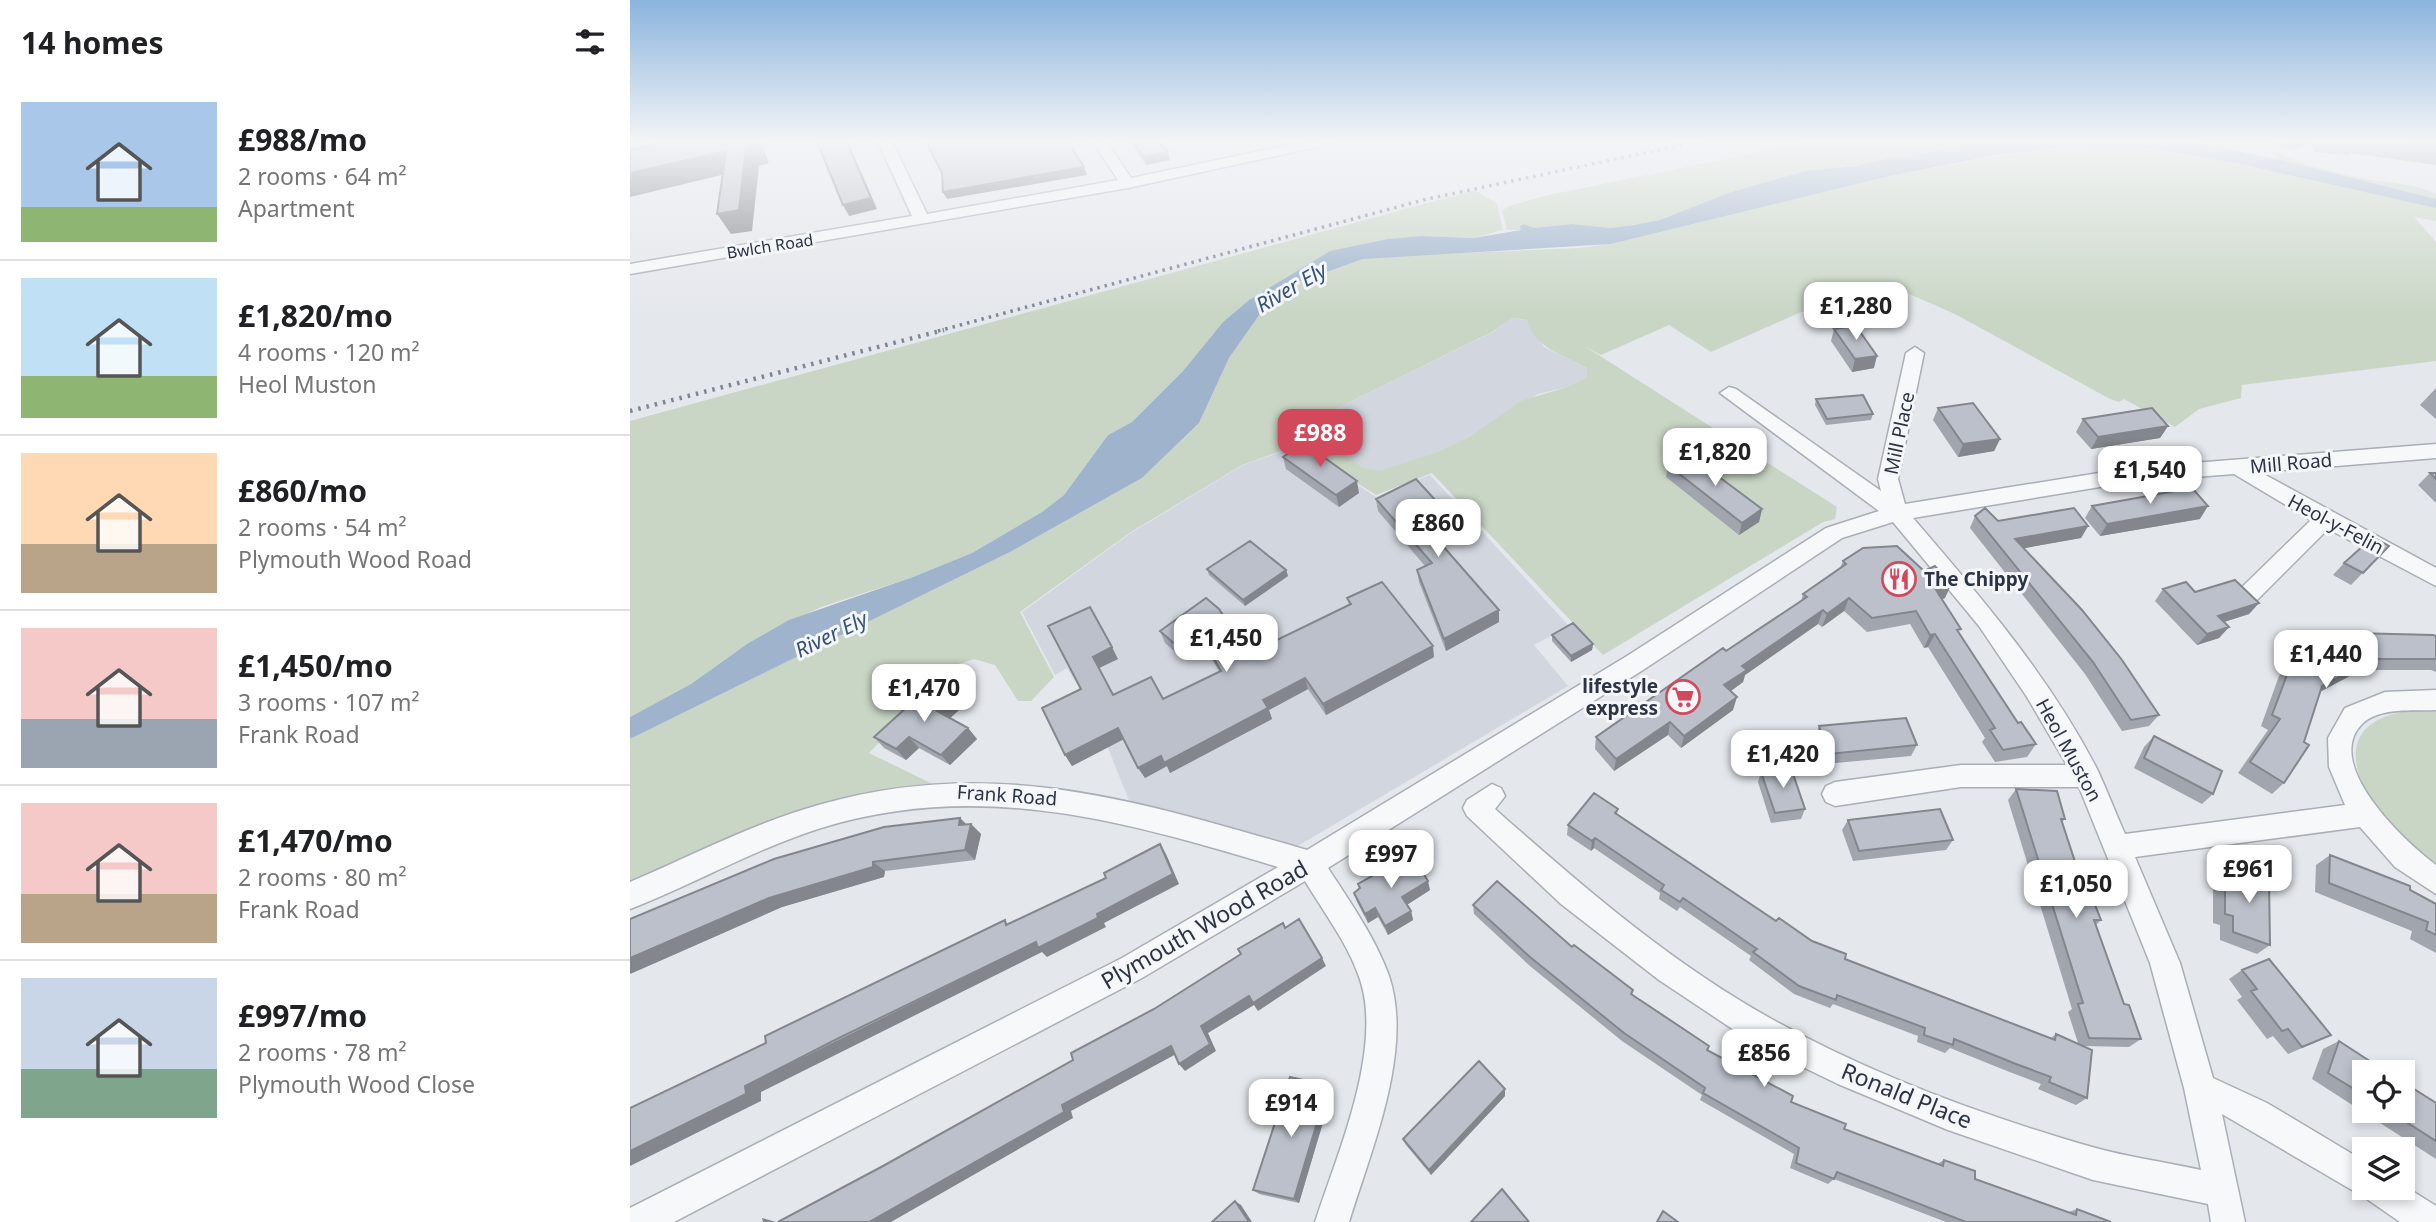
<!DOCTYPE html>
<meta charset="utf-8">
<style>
body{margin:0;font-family:"Noto Sans",sans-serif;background:#f2f2f2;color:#202124;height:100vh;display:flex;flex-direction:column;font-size:26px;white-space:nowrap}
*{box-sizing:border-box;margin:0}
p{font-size:23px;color:#757577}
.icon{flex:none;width:38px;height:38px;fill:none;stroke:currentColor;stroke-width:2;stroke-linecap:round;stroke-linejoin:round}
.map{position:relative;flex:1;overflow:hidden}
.drawer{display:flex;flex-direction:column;background:#fff;width:630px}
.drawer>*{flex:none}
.fabs{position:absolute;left:1722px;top:1060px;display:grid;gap:14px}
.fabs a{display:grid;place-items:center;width:63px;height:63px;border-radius:0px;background:#fff;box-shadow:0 4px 10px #0003;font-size:35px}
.price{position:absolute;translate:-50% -60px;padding:0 16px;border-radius:14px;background:#fff;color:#222;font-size:23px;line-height:46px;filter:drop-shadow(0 2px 4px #0008)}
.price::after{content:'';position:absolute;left:50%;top:42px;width:21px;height:16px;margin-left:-10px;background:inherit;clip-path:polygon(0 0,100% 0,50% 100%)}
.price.selected{background:#d1495b;color:#fff}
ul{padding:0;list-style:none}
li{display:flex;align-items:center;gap:21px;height:175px;padding:0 21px}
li+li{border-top:2px solid #e0e0e0}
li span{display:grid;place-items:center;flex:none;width:196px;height:140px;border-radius:0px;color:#555}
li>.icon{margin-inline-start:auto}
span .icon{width:84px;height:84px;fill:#fffc;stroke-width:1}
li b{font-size:30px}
h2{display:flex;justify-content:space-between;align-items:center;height:84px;padding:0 21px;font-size:30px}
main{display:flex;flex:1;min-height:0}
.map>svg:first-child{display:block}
</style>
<main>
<section class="drawer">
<h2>14 homes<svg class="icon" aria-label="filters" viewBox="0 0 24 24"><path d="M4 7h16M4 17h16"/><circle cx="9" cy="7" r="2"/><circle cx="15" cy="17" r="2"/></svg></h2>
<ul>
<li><span style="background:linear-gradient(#a9c7e8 75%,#8fb573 0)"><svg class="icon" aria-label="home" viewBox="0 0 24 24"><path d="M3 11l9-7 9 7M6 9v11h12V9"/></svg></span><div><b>£988/mo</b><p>2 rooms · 64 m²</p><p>Apartment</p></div></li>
<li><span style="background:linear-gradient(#bfe0f5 70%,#8fb573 0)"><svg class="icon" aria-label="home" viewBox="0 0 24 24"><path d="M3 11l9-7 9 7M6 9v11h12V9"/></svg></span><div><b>£1,820/mo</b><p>4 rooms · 120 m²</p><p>Heol Muston</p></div></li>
<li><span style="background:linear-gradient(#ffd9b3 65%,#b9a48a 0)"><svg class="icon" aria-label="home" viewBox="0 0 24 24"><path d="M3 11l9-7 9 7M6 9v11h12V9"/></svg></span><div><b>£860/mo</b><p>2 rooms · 54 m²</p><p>Plymouth Wood Road</p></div></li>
<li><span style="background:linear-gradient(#f6c9c9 65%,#9aa5b1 0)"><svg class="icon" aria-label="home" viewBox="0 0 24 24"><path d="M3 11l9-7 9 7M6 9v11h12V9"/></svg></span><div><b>£1,450/mo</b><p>3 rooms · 107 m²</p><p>Frank Road</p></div></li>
<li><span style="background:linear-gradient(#f6c9c9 65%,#b9a48a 0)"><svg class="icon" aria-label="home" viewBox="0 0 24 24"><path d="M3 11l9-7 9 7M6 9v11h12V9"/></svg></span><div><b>£1,470/mo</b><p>2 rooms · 80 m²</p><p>Frank Road</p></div></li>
<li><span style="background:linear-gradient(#c9d6e8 65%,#7fa58c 0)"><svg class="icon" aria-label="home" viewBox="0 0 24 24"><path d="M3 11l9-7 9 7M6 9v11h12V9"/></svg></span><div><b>£997/mo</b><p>2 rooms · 78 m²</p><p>Plymouth Wood Close</p></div></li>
</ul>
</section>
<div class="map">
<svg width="1806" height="1222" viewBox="0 0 1806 1222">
<rect width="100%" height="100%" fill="#e4e7ec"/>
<path fill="#d2d6de" d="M881,318L897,320L914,347L957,368V377L937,387L908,394L841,436L810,451L750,472L734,468L693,440L686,431V422L695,414L863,332Z
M668,446L746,497L800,475L939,626L904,645L938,686L661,850L500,803L464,713L437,668L425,675L392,612L501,533L613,465Z"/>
<path fill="#c9d6c5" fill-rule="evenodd" d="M1179,142H1344L1276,157H1261L1226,166L1175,171L1098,193L1030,220L1004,225L980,228L942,224L904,228L894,224L891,230H877L872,211L879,206L914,196Z
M1477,146C1588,150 1698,183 1806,208V221L1784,217L1806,242V361L1612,385L1611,398L1569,409L1545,427L1494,399L1489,402L1480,399L1325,314L1277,293L1222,302L1189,313L1171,312L1081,352L1039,325L971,355L956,347L1207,507L1205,519L1193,522L973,655L802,473L746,495L668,445L612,465L501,532L390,612L424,677L401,701H388L365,665L344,659L325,665L239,753L317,791L251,802L0,896V739L380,552L512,478L569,423L599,358L637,304L671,281L707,268L733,259L762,256L948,248L981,244L1264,175L1396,151ZM882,318L897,320C904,348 934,355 957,368V377L937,387L891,401L841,436L810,451L750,471L734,468L693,440L686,431V422L695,414L862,332Z
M1646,152C1673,164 1702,172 1731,178C1757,183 1781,182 1806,194V199L1647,159Z
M845,190L867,204L873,230L843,238L791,236L757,239L700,251L619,300L593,322L553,371L502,422L478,435L434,495L412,512L342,553L283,577L191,607L117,644L61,684L0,717V421Z
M1785,710L1806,711V870C1791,857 1773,846 1760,831C1753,824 1749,813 1743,804C1712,753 1721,717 1785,710Z"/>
<path fill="#9fb4cc" d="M1344,142H1560L1647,159L1806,199V208L1606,163L1519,148L1432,147L1367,155L1264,175L981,244L733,259L671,281L637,304L599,358L569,423L512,478L380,552L0,739V717L61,684L117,644L159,620L283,577L342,553L412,512L434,495L478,435L502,422L553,371L593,322L619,300L700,251L757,239L791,236L843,238L891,230L890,226L894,224L904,228L942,224L980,228L1004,225L1030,220L1098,193L1175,171L1226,166L1261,157H1276Z"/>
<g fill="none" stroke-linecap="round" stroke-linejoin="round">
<g stroke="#a9aeb7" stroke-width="3">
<path id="street" d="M248,142H262L297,214L488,180L463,142H477L501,178L673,142H699L692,146L498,188L0,274V264L282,216Z
M1285,347L1294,353L1268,479L1275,504L1500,468L1806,444V458L1630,472L1806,568V586L1698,529L1626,601L1618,604L1610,601L1607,595L1610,589L1681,520L1604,474L1500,482L1283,518C1351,597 1419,676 1467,769C1477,790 1485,812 1495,834L1715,805L1699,767L1698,738L1715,708L1755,692L1806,690V710C1784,711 1749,707 1732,724C1692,765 1776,843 1806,865V894L1765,867L1730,827L1505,857L1550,963L1583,1078L1637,1103L1734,1161V1188H1773V1185L1806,1206V1222H1770L1734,1197L1592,1114L1615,1222H1581L1578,1204L1463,1180L1318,1130L1208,1084L1125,1044L1029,980L931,904L837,816L833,808L837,800L862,784L871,788L875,796L865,809C953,887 1044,966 1147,1022C1243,1075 1357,1117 1462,1147C1497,1157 1535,1162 1571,1170L1554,1088L1520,963L1449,787H1331L1205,806L1196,802L1192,794L1196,786L1205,782L1331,765H1437L1397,697L1349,626L1263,522L1212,538L1013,670L698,868C720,902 745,937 759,976C784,1050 741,1150 719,1222H685C707,1154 756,1044 728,974C716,941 693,911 675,881L512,978L44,1222H0V1208L492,958L648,867C495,821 350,779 191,828C125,849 64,884 0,909V882C63,855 126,822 192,804C366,755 511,802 677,850L997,656L1196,528L1249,511L1090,393L1099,387L1106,389L1251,491L1248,479L1276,353Z"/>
</g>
<use href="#street" fill="#f7f8fa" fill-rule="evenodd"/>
<path stroke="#7d8696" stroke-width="3.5" stroke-dasharray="2.5 5" stroke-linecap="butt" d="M308,331L797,199L1066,142"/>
<path stroke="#7d8696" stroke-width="4.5" stroke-dasharray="2.5 6" stroke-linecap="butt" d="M0,411L314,330"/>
</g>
<path fill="#a1a5ae" d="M500,142H529L540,160L516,165Z
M1645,142H1806V165L1720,153L1719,155L1684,152L1680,143L1661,150Z
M1204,329L1244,368L1222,372L1201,341Z
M1806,388V419L1790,405Z
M1186,399L1243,414L1241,420L1196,425L1185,405Z
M1308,408L1370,439L1364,451L1328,457L1303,420Z
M1453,419L1538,426L1530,438L1461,449L1446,432Z
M653,457L729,493L709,507L656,469Z
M1038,465L1132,509L1129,522L1109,535L1036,477Z
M1800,473H1806V503L1788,485Z
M746,499L829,537L812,546L869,622L816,651L789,582L787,570L795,566L748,511Z
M1462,506L1570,519L1470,536L1455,518Z
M1345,516L1368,521L1458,526L1451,538L1394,548L1529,715L1519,726L1492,731L1455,674L1340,528Z
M1759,546L1721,585L1703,575L1714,563Z
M1213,561L1315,598L1312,599L1329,633L1388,723L1406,744L1397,757L1365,762L1352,742L1355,738L1298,647L1294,648L1280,624L1237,632L1214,611L1192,627L1188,624L1115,675L1113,682L1101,691L1103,710L1051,748L1038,735L984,771L965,749L966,737L1171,601L1173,594L1210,568Z
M577,569L656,570L658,576L615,606L579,575Z
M1533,589L1565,592L1629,603L1619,614L1594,622L1599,627L1589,638L1567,645L1525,601Z
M576,598L618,654L719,605L717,598L804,657L696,715L678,689L639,710L642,719L540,773L537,766L515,778L494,739L442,766L435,755L451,689L418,626L488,659L469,668L484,695L533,699L589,671L572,643L552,658L535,643L530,631Z
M922,635L963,644L962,650L941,662L922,641Z
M1806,636V672L1801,670H1731L1690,692L1654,783L1642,794L1608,773L1638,730L1631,726L1649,676L1661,664Z
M330,709L320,718L338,728L347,739L320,765L289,748L276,760L254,748L244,737Z
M1189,726L1287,745L1281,756L1195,764L1185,737Z
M1524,736L1583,794L1572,804L1504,768L1514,747Z
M1131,772L1175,809L1171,819L1141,823L1128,782Z
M1386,789L1435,819L1432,822L1456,895L1471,920L1466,925L1494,1004L1511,1039L1499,1047L1453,1046L1457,1098L1446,1105L1408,1089L1411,1084L1377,1071L1320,1048L1315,1053L1287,1042L1288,1036L1203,1004L1200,1008L1164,994L1119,960L1121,956L1050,907L1047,911L1029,899L1030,893L964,848L961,851L937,835L938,825L988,809L987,814L1146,921L1215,959L1421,1038L1426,1034L1448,1043L1438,1012L1442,1009L1378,800Z
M330,818L336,824H341L351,834L345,860L255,871L254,877L152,907L0,974Z
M1218,820L1323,840L1316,850L1223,861L1212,830Z
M1700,855L1780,890L1806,904V953L1780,939L1782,931L1685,892L1686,865Z
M1603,867L1640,945L1627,954L1590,940V925L1583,923V890L1591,884V877Z
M728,884L800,890L777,905L781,911L783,920L758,935L748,917L738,923L727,902L724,893L729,889Z
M843,905L942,947L1003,990L1002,995L1077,1050L1161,1102L1214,1129L1307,1164L1314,1160L1345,1179L1439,1212L1447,1209L1481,1222H1316L1204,1179L1198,1184L1160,1168L1164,1154L1070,1100L1072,1095L992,1041L900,966L844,914Z
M1612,970L1686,1042L1658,1054L1643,1036L1637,1039L1607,1000L1612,997L1599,979Z
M1709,1041L1734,1073V1111H1773L1806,1103V1159L1682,1079L1693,1049Z
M698,1086L702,1092L669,1203L629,1194L623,1190Z
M875,1096L801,1175L776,1145L773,1139Z"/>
<path fill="#83868d" d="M126,142H131L139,163L129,166L122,231L101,234L87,214L116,146Z
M217,142H218L247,209L219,216L213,205Z
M1666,142H1681L1680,143L1661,150Z
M96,151L108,171L0,197V173Z
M538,152L540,160L516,165L514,157Z
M454,167L457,175L317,199L313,192Z
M1247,356L1244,368L1222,372L1225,359Z
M1538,426L1530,438L1461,449L1468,437Z
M1370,439L1364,451L1328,457L1333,444Z
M727,481L729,493L709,507L706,495Z
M1578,506L1570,519L1470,536L1477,524Z
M1132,509L1129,522L1109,535L1112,523Z
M828,525L829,537L806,549L805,537Z
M1458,526L1451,538L1379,551L1385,539Z
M656,570L658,576L615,606L613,600Z
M1321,585L1315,598L1300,604L1306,590Z
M1219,598L1214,611L1192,627L1197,614Z
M1629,603L1619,614L1578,627L1588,616Z
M869,610V622L816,651L814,639Z
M1193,610L1188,624L1115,675L1113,682L1091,698L1094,685L1112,666Z
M1599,627L1589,638L1567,645L1577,634Z
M568,631L572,643L552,658L547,646Z
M1305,634L1298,647L1294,648L1300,635Z
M963,644L962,650L941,662V656Z
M803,646L804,657L696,715L693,704Z
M482,647L488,659L469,668L463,657Z
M1744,659L1731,670L1680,697L1692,686Z
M675,678L678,689L639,710L642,719L540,773L537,766L515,778L508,768Z
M1107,697L1103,710L1051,748L1054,736Z
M321,698L330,709L316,722L307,711Z
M1040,722L1038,735L984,771L986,759Z
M338,728L347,739L320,765L311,755Z
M488,728L494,739L442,766L435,755Z
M279,737L289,748L276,760L266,749Z
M330,818L340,828L329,825Z
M341,824L351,834L345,860L335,850Z
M965,838L964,848L961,851L962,841Z
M530,844L536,854L549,884L474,923L476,927L417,957L412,952L131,1092V1101L0,1166V1151L115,1086L406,942L467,914Z
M243,862L255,871L254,877L152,907L0,974V958L139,898Z
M798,881L800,890L775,906L772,897Z
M745,908L748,917L738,923L735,914Z
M781,911L783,920L758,935L755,926Z
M692,958L696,966L628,1011L624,1005L578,1033L586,1051L555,1071L549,1064L571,1026L619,996Z
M541,1046L548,1053L441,1111L443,1118L261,1222H239L432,1105Z
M698,1086L702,1092L669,1203L664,1199Z
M875,1089V1096L801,1175L799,1170Z
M605,1201L611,1205L622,1222H619Z
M132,1218L146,1222H133Z"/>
<path fill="#bbc0ca" stroke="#83868d" stroke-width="2" d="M36,142H126L127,143L116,146L109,210L87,214L96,151L0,173V150Z
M187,142H217L241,198L213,205Z
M296,142H322V143L326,142H438L454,167L313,192L312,173Z
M503,142H529L538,152L514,157Z
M1779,142H1806V145Z
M1226,326L1247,356L1225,359L1204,329Z
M1233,395L1243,414L1197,419L1186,399Z
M1343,403L1370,439L1333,444L1308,408Z
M1522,408L1538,426L1468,437L1453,419Z
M674,443L727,481L706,495L653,457Z
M1057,453L1132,509L1112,523L1038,465Z
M1800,473H1806V479Z
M786,479L828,525L805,537L869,610L814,639L787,570L802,563L746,499Z
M1562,488L1578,506L1477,524L1462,506Z
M1355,508L1368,521L1444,508L1458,526L1385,539L1452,610L1492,660L1529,715L1501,720L1463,662L1345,516Z
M1743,537L1759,546L1733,573L1714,563Z
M620,541L656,570L613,600L577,569Z
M1267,546L1294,571L1305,566L1321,585L1306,590L1331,629L1327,630L1388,723L1391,722L1406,744L1373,750L1360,730L1365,728L1305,634L1300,635L1286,611L1242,618L1219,598L1197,614L1193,610L1112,666L1117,670L1094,685L1107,697L1054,736L1040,722L986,759L966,737L1093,648L1096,651L1177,597L1173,594L1216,564L1213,561L1233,548Z
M1605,580L1629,603L1588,616L1599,627L1577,634L1533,589L1556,582L1565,592Z
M752,582L803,646L693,704L675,678L633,700L638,708L534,763L531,756L508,768L488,728L435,755L412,708L451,689L418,626L460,607L482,647L463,657L483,695L521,677L533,699L591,671L568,631L547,646L530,631L576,598L589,609L618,654L721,604L717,598Z
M943,623L963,644L941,656L922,635Z
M1723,633L1803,635L1806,636V659H1744L1692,686L1674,742L1679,745L1654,783L1620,762L1650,719L1642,715L1661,664Z
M300,686L321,698L307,711L338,728L311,755L279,737L266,749L244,737Z
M1276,718L1287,745L1199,754L1189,726Z
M1524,736L1592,771L1583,794L1514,758Z
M1161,768L1175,809L1145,813L1131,772Z
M1386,789L1427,791L1435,819H1431L1456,895H1461L1471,920H1464L1494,1004L1499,1005L1511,1039L1459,1038L1448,1004L1453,1003Z
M964,793L988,809L985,813L1146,921L1149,918L1182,941L1216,954L1215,959L1425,1040L1426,1034L1462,1050L1457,1098L1419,1082L1421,1077L1386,1064L1324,1039L1323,1045L1294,1035L1295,1028L1207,995L1206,1000L1169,986L1123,952L1127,949L1072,911L1053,898L1050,902L1031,890L1034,885L965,838L962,841L938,825Z
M1310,809L1323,840L1229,851L1218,820Z
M330,818L329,825L341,824L335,850L243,862V867L139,898L0,958V919L144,859L254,827Z
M530,844L543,874L467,914L468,918L408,948L406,942L209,1038L115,1086L116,1094L0,1151V1108L136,1043L135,1036L375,920L376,925L476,878L474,873Z
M781,854L798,881L772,897L781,911L755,926L745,908L735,914L724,893L730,888L728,884Z
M1700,855L1780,886V890L1806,904V935L1796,930L1798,922L1699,883Z
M1603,867L1639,879L1640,945L1603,932V916L1595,914V880L1603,882Z
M867,881L942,947L944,945L1003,990L1001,994L1079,1046L1077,1050L1163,1096L1161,1102L1216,1124L1214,1129L1313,1166L1314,1160L1345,1171V1179L1446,1215L1447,1209L1481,1222H1336L1207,1172L1204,1179L1166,1163L1169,1148L1073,1093L1075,1088L994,1033L900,957L843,905Z
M669,919L692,958L623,1003L619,996L571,1026L580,1044L549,1064L541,1046L432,1105L434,1112L239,1222H148L253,1166L443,1060L441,1053L524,1009L611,954L608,949L627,938L653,923L655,928Z
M1639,959L1701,1035L1672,1047L1658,1029L1652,1031L1621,991L1627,989L1612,970Z
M1709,1041L1758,1073H1734V1095L1698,1073Z
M849,1061L875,1089L799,1170L773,1139Z
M660,1077L698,1086L664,1199L623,1190Z
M1773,1082L1806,1103V1141L1759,1111H1773Z
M872,1189L899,1222H841Z
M605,1201L619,1222H582Z
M1033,1211L1048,1222H1027Z"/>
<linearGradient id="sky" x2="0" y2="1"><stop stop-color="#8bb4dd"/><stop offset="0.45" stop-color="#f3f4f6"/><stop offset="1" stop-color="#f3f4f6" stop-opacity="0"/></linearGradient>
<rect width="1806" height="313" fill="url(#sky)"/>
<defs>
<g id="restaurant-ring" transform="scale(1.75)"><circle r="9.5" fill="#f4f6f9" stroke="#d1495b" stroke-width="1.5"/><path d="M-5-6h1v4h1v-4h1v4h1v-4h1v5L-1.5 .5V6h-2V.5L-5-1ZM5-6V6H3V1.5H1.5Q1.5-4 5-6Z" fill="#d1495b"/></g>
<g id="supermarket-ring" transform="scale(1.75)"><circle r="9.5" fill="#f4f6f9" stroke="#d1495b" stroke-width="1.5"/><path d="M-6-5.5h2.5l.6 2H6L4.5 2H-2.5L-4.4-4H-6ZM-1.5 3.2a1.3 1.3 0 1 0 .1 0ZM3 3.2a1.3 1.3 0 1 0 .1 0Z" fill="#d1495b"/></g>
</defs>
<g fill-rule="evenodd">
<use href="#restaurant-ring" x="1269" y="579"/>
<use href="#supermarket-ring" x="1053" y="697"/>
</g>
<g text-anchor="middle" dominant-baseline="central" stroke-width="6" stroke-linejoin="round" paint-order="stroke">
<g font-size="16" fill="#2b3445" stroke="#f4f6f9">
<text transform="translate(140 246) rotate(-9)">Bwlch Road</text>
</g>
<g font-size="19" fill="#2b3445" stroke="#f4f6f9">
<text transform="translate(1269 433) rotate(-78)">Mill Place</text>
<text transform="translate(1661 463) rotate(-5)">Mill Road</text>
<text transform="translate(1706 524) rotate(28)">Heol-y-Felin</text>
<text transform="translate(1439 750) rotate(61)">Heol Muston</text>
<text transform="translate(377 795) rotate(4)">Frank Road</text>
</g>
<g font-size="19" font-weight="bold" fill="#2b3445" stroke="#f4f6f9" text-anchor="start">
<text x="1294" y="579">The Chippy</text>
<text x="1028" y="686" text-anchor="end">lifestyle<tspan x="1028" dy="22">express</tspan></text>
</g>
<g font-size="21" font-style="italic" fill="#34527a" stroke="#f4f6f9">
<text transform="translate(661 287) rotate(-30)">River Ely</text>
<text transform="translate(201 634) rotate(-26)">River Ely</text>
</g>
<g font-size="23" fill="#2b3445" stroke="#f4f6f9">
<text transform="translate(574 924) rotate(-30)">Plymouth Wood Road</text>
<text transform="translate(1277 1095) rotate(22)">Ronald Place</text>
</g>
</g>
</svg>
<div class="fabs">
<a><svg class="icon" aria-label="locate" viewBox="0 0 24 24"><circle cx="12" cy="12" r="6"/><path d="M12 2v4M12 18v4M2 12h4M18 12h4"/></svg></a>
<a><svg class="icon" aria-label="layers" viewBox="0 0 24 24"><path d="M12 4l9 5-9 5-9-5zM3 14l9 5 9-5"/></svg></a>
</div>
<b class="price" style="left:1226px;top:342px">£1,280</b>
<b class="price selected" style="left:690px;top:469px">£988</b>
<b class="price" style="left:1085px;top:488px">£1,820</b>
<b class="price" style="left:1520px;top:506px">£1,540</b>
<b class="price" style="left:808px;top:559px">£860</b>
<b class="price" style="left:596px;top:674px">£1,450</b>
<b class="price" style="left:1696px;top:690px">£1,440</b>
<b class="price" style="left:294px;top:724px">£1,470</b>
<b class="price" style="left:1153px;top:790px">£1,420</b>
<b class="price" style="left:761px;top:890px">£997</b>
<b class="price" style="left:1619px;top:905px">£961</b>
<b class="price" style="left:1446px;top:920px">£1,050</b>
<b class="price" style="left:1134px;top:1089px">£856</b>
<b class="price" style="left:661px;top:1139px">£914</b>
</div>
</main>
